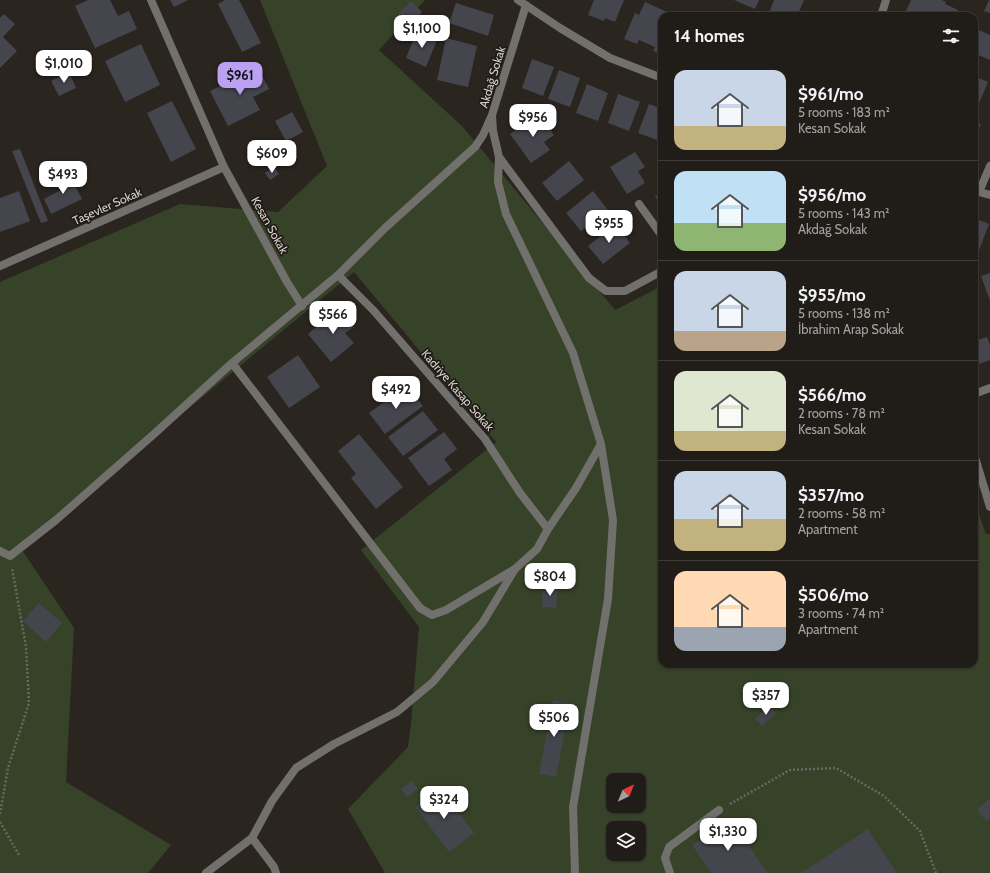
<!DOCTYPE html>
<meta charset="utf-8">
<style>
body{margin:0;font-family:Cabin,sans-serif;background:#282521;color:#f1f3f6;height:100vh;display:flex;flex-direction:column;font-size:15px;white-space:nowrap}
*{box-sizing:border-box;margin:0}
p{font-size:13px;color:#a2a1a2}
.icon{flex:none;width:22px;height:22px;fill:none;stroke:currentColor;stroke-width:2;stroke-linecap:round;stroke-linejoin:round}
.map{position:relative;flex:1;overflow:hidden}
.sheet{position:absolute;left:658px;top:12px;width:320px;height:656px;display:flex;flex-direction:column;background:#201c18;border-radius:12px;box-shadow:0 1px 3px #0004,0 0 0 1px #3d3a37}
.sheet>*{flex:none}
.needle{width:26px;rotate:43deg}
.fabs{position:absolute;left:606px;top:773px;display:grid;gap:8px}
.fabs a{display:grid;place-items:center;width:40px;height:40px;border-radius:8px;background:#201c18;box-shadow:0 1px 3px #0004,0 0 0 1px #3d3a37;font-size:20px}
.price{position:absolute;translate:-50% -34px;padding:0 9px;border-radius:8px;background:#fff;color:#222;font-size:13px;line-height:26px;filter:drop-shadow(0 1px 2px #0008)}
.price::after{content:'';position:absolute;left:50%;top:24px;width:12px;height:9px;margin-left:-6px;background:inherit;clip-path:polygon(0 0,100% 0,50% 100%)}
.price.current{background:#bca0f2;color:#111}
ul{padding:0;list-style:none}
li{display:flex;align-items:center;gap:12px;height:100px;padding:0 16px}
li+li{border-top:1px solid #3d3a37}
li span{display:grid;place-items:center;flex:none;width:112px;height:80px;border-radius:12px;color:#555}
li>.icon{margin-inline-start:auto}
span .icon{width:48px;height:48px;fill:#fffc;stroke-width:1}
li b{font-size:17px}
h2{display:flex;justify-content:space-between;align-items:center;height:48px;padding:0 16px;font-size:17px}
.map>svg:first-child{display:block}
</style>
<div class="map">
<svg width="990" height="873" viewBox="0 0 990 873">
<rect width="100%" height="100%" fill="#2b2520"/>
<path fill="#364328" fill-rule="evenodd" d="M260,0H425L379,50L462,126L615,310L662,286V664H974V501L986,534H990V873H385L348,809L408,747L411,723L419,627L361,550L496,442L354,272L20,547L74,628L66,782L171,845L148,873H0V282L180,204L278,212L327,166ZM613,780H639V806H613ZM613,828H639V854H613Z"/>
<path fill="#45454d" d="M88,0H110L118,16L129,11L137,29L95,48L75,6Z
M170,0H188L174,7Z
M225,0H239L261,43L242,52L218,4Z
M594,0H624L615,22L605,18L604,21L588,15Z
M734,0H759L755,9Z
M774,0H804L797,16H768Z
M911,0H942L946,2L945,4L958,10L956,16H904Z
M989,0H990V13L984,11Z
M411,1L422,12L410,25L398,14Z
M645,2L676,16H662V54L653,51L655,47L639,40L637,44L624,39L635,13L639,15Z
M456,3L494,15L488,36L449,23Z
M4,14L15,24L3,37L17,51L0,68V18Z
M979,30L990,35V60L974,53V42Z
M417,31L437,40L426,67L406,58Z
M446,38L477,46L468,87L437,80Z
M141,44L160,85L125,102L105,61Z
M532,59L554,67L543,96L522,88Z
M258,68L269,89L253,97L260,110L228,126L210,91Z
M559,70L580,78L570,107L548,99Z
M69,72L76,88L59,96L51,81Z
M974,76L988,82L974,115Z
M587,84L608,93L598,121L576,113Z
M618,94L640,102L629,131L608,123Z
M172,101L196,149L171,162L147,113Z
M649,104L662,109V134L660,141L638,133Z
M292,112L303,132L286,141L275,121Z
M539,114L554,135L544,142L550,150L531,163L510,134Z
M974,121L981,124L974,141Z
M20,149L48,221L41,223L12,151Z
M635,152L645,167L638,171L645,183L627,194L610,167Z
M569,161L584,180L557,201L542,183Z
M274,167L279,174L270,180L265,173Z
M68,172L82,199L51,214L44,199L63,189L57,178Z
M19,191L30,221L0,232V198Z
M593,191L608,210L581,231L566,213Z
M662,192V209L655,196Z
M974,218L989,224L978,253L974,251Z
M616,224L630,243L603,264L588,246Z
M990,273V301L981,276Z
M339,308L354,327L345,333L354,343L331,362L308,334Z
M987,337L990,345V360L974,366V341Z
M298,355L320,387L289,408L267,377Z
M407,385L423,406L385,434L369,413Z
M423,411L438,430L403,456L388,437Z
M444,432L457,449L444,459L452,470L429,486L408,458Z
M359,434L403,487L376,509L351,478L356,474L338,451Z
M543,587H558L556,608L542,607Z
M39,603L62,623L46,642L23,621Z
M553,700L570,703L556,777L539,774Z
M769,705L776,713L762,726L755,719Z
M412,781L418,789L407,797L401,789Z
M440,788L474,833L449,852L415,807Z
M990,798V818L986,821L977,810Z
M731,819L767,873H711L692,845Z
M868,829L897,873H801Z"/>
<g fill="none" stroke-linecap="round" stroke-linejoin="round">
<path stroke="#6c6662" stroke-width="2.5" stroke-dasharray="2 2" stroke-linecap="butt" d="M730,804L790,770L836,768L884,796L920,831L936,873
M0,814L8,768L29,703L26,647L12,568
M0,822L19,855"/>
<path stroke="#72706d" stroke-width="8" d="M639,204L662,236
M206,873L252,838L274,867L276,873
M670,873L665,858L669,847L719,810"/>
<path stroke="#72706d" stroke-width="8" d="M151,0L224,167L287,282L302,306
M518,0L560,28L610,58L662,78
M526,5L492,115L493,131L499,157L498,182L506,214L573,353L601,444L613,520L608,599L573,807L575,873
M881,16L886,0
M499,157L589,278L606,291H625L662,271
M975,191L990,195
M979,192L990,166
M0,266L224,167
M338,275L374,311L485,439L520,493L548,529
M232,363L420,608L432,615L446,610L515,569L537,549L548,529L576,488L601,444
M974,394L990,388
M974,454L990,507
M0,551L10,556L56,520L154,434L232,363L338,275L385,228L475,147L483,135L491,117
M252,838L272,801L296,768L334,744L397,712L433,682L483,622L515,569"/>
</g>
<g text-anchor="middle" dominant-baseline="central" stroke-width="3.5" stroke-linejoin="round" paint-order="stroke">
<g font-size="12" fill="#d7d2cf" stroke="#211b16">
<text transform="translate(492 77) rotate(-73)">Akdağ Sokak</text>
<text transform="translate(107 206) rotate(-24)">Taşevler Sokak</text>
<text transform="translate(270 225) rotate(61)">Kesan Sokak</text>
<text transform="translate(458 390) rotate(49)">Kadriye Kasap Sokak</text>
</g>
</g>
</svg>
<div class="fabs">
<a><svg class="needle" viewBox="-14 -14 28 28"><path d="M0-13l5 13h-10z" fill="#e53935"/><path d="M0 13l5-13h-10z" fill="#a2a1a2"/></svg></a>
<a><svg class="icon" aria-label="layers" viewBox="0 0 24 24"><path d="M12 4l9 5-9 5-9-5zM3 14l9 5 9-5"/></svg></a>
</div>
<b class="price" style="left:422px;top:49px">$1,100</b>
<b class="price" style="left:64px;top:84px">$1,010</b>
<b class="price current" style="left:240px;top:96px">$961</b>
<b class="price" style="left:533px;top:138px">$956</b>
<b class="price" style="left:272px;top:174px">$609</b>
<b class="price" style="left:63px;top:195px">$493</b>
<b class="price" style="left:609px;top:244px">$955</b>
<b class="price" style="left:333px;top:335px">$566</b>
<b class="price" style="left:396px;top:410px">$492</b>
<b class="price" style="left:550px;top:597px">$804</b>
<b class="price" style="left:766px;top:716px">$357</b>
<b class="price" style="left:554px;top:738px">$506</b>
<b class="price" style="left:444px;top:820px">$324</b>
<b class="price" style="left:728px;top:852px">$1,330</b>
<section class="sheet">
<h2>14 homes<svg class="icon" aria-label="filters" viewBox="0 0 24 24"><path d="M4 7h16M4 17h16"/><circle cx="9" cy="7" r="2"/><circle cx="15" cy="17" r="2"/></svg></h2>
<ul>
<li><span style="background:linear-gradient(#c9d6e8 70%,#c2b280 0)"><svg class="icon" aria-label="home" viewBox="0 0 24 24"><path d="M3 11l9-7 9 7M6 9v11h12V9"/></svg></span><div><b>$961/mo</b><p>5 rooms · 183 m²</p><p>Kesan Sokak</p></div></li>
<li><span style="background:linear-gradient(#bfe0f5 65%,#8fb573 0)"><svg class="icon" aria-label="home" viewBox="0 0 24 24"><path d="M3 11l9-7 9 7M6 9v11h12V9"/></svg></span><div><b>$956/mo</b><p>5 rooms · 143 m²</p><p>Akdağ Sokak</p></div></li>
<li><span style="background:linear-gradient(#c9d6e8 75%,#b9a48a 0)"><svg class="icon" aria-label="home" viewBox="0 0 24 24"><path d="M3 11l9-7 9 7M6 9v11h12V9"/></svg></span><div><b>$955/mo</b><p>5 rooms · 138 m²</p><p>İbrahim Arap Sokak</p></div></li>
<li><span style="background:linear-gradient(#dfe7d0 75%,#c2b280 0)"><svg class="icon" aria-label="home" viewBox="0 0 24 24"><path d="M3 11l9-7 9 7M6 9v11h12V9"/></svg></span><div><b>$566/mo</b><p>2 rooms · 78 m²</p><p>Kesan Sokak</p></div></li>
<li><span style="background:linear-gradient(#c9d6e8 60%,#c2b280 0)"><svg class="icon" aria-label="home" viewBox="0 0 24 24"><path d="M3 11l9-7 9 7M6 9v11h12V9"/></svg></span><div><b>$357/mo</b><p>2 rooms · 58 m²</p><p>Apartment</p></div></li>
<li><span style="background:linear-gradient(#ffd9b3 70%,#9aa5b1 0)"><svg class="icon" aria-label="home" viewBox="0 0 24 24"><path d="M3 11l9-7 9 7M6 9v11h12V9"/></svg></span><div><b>$506/mo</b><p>3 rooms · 74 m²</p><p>Apartment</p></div></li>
</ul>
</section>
</div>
